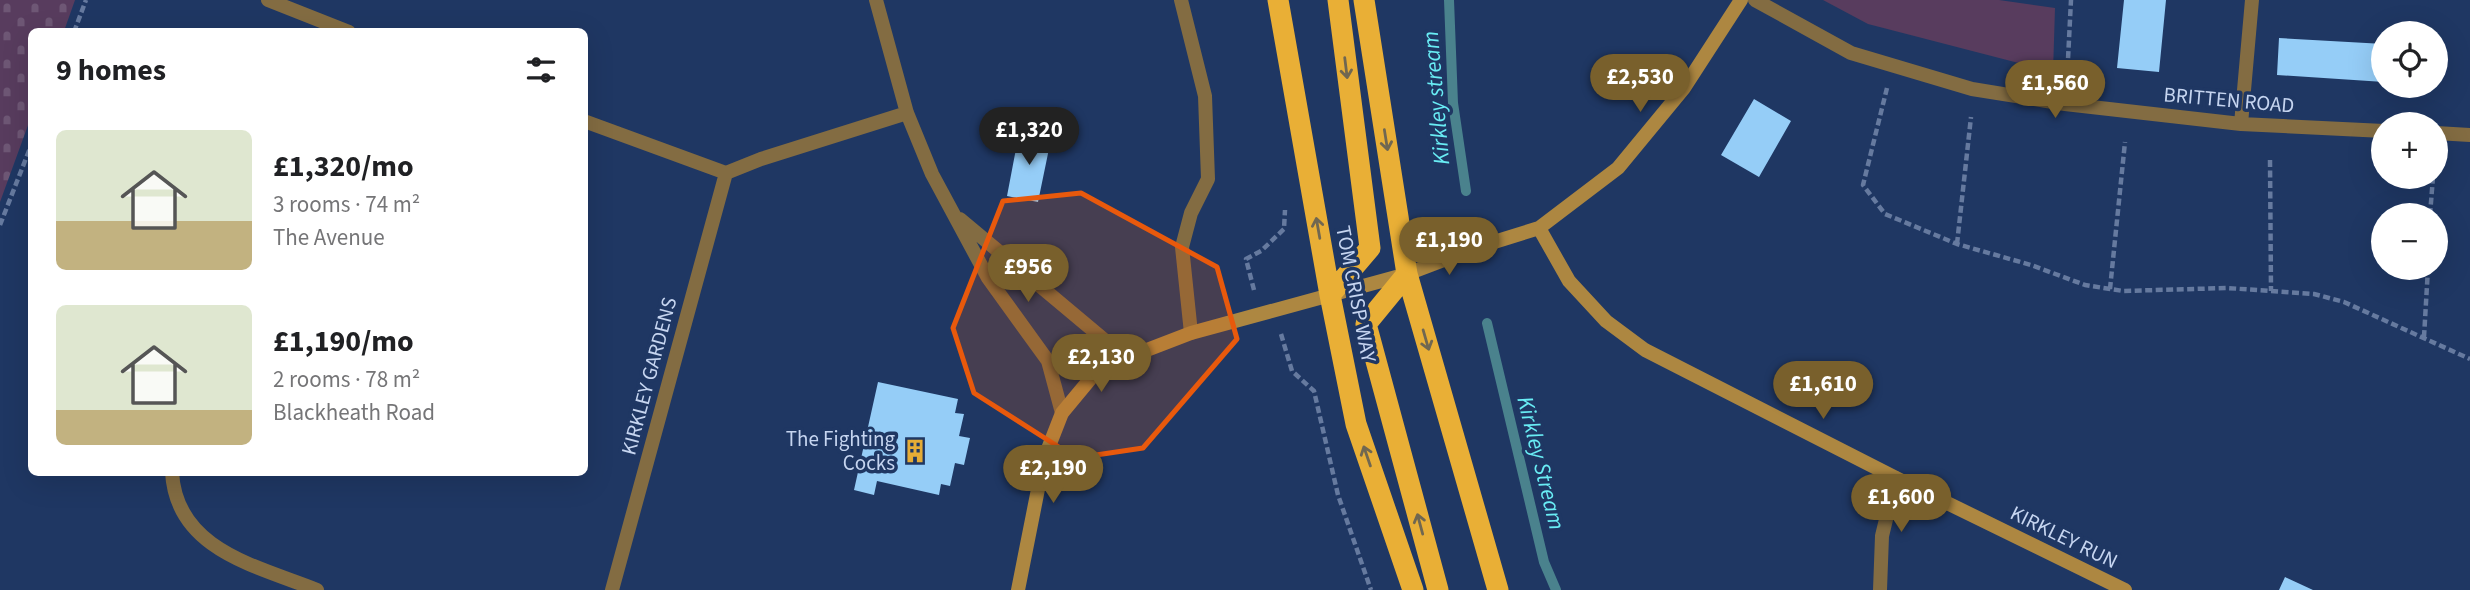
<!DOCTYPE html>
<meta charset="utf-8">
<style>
body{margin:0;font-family:"Source Sans 3",sans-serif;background:#f2f2f2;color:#202124;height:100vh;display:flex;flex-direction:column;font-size:26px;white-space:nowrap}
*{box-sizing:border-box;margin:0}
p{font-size:23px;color:#757577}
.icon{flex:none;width:38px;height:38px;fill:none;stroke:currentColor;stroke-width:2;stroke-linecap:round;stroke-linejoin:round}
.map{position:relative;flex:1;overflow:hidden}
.drawer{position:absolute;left:28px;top:28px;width:560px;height:448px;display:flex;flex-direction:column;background:#fff;border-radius:10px;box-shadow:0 7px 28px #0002}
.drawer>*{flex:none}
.fabs{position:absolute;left:2371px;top:21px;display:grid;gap:14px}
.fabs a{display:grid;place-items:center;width:77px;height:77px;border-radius:50%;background:#fff;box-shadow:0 7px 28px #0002;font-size:35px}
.price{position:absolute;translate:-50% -60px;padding:0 16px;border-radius:24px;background:#79602c;color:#fff;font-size:23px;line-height:46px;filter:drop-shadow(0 2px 4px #0008)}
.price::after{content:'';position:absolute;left:50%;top:42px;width:21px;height:16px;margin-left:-10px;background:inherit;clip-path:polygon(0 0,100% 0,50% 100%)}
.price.active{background:#222;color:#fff}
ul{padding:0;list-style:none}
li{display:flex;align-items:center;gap:21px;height:175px;padding:0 28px}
li span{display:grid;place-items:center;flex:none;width:196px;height:140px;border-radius:10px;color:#555}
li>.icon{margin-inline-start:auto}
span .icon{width:84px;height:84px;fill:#fffc;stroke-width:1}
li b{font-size:30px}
h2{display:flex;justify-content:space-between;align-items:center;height:84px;padding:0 28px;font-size:30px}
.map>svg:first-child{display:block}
</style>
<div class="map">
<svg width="2470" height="590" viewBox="0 0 2470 590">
<defs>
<pattern id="cemetery-stones" width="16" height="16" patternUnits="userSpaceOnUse" patternTransform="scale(1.75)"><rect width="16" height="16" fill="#583c5e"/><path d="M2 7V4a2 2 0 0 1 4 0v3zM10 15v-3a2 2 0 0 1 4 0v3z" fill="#6e5775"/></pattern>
</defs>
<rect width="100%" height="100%" fill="#1f3763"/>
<path fill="#583c5e" d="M1823,0H1999L2055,8L2053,72L1868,24Z"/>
<path fill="url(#cemetery-stones)" d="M0,0H75L64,31L32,32L31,117L0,202Z"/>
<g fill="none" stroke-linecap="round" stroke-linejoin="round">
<path stroke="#4a828d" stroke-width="10" d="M1449,0L1453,103L1466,191
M1487,323L1544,562L1556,590"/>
</g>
<path fill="#95cdf7" d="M2124,0H2166L2159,72L2117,68Z
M2279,38L2384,44V82L2277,75Z
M1754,99L1791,121L1759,177L1721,155Z
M1019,133L1051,139L1038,202L1007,196Z
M878,382L958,399L955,413L964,414L959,436L970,438L964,465L955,463L950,486L941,484L939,495L877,481L874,495L854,490Z
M2285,577L2313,590H2279Z"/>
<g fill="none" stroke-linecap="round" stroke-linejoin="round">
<path stroke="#667a9f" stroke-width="4.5" stroke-dasharray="7 3.5" stroke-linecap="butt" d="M74,32L86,0
M2067,79L2071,0
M1887,88L1863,185L1885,214L1957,244L2031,265L2085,285L2123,291L2227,288L2314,294L2344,302L2470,359
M2270,160L2271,291
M2430,215L2433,177
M0,225L32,143
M1957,244L1971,117
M2110,289L2125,142
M1254,290L1246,259L1261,251L1284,229L1285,210
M1281,334L1292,371L1314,391L1338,495L1371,590
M2424,337L2428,268"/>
<path stroke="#836c42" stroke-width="14" d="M1181,0L1205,96L1208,179L1191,213L1182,247L1191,333"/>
<path stroke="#836c42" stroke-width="14" d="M268,0L349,32
M876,0L907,113L932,174L988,278L1048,361L1062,413
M1755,0L1851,53L1972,89L2065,104L2241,124L2384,131
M584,121L726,173L761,159L907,113
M2241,124L2252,0
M2436,133L2470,135
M960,219L1126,358
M172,472C176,550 257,566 317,590
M612,590L726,173
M1880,590L1882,536L1896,478"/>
<path stroke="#ad8741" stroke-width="14" d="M1539,228L1569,281L1606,321L1645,350L1896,478L2125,590
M1018,590L1044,459L1062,413L1091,378L1126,358L1191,333L1407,274L1478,247L1539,228L1618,168L1684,88L1741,0"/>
<path stroke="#e9af36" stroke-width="21" d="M1278,0L1330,295L1356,424L1413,590
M1364,0L1407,274L1498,590
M1407,274L1366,324L1438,590
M1330,295L1370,248L1338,0"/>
</g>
<defs><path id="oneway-shaft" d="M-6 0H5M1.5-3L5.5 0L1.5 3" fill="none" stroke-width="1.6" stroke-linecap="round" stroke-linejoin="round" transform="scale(1.75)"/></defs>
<g stroke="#706751">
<use href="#oneway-shaft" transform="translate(1346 68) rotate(83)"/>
<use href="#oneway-shaft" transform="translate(1386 140) rotate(81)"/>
<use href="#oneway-shaft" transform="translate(1318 228) rotate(-100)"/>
<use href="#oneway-shaft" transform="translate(1426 340) rotate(74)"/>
<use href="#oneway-shaft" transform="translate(1367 456) rotate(-109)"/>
<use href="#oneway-shaft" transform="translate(1420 524) rotate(-105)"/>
</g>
<path fill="#e8590c" fill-opacity="0.2" stroke="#e8590c" stroke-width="5" stroke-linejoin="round" d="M1081,193L1217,267L1237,339L1143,448L1076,458L974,393L953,328L1003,201Z"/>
<defs>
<g id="building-bare" transform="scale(1.89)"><path d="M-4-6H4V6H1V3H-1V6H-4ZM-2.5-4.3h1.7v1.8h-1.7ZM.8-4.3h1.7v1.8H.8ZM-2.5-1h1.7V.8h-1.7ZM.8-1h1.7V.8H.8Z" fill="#e6ac36" stroke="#1f3763" stroke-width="2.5" paint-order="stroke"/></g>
</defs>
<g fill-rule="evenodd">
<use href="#building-bare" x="915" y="451"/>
</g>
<g text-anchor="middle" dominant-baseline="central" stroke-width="7" stroke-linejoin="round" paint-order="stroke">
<g font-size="21" fill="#c6d5f0" stroke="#1f3763">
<text transform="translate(2229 100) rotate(5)">BRITTEN ROAD</text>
<text transform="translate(1356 294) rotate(79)">TOM CRISP WAY</text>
<text transform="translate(649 376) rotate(-75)">KIRKLEY GARDENS</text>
<text transform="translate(2064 537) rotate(26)">KIRKLEY RUN</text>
</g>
<g font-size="21" fill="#c6d5f0" stroke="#1f3763" text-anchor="end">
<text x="895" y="439">The Fighting<tspan x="895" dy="24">Cocks</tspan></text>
</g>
<g font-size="23" font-style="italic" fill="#69edf5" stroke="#1f3763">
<text transform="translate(1436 98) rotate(-95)">Kirkley stream</text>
<text transform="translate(1541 463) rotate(76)">Kirkley Stream</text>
</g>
</g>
</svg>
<div class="fabs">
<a><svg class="icon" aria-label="locate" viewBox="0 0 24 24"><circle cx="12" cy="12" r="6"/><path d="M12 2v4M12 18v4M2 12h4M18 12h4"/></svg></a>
<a>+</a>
<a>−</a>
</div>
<b class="price" style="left:1640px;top:114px">£2,530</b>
<b class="price" style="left:2055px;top:120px">£1,560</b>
<b class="price active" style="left:1029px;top:167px">£1,320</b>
<b class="price" style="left:1449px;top:277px">£1,190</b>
<b class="price" style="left:1028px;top:304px">£956</b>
<b class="price" style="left:1101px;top:394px">£2,130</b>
<b class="price" style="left:1823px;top:421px">£1,610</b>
<b class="price" style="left:1053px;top:505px">£2,190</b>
<b class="price" style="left:1901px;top:534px">£1,600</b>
<section class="drawer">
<h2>9 homes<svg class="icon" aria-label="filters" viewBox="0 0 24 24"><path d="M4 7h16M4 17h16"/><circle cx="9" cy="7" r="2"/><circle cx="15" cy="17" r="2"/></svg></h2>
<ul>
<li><span style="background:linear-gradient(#dfe7d0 65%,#c2b280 0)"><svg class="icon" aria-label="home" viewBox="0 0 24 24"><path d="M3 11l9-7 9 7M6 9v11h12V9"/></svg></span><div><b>£1,320/mo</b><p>3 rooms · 74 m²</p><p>The Avenue</p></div></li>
<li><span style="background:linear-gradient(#dfe7d0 75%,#c2b280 0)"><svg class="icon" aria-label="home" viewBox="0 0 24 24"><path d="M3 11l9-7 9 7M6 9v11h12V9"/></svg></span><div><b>£1,190/mo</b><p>2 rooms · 78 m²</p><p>Blackheath Road</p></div></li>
</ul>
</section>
</div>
